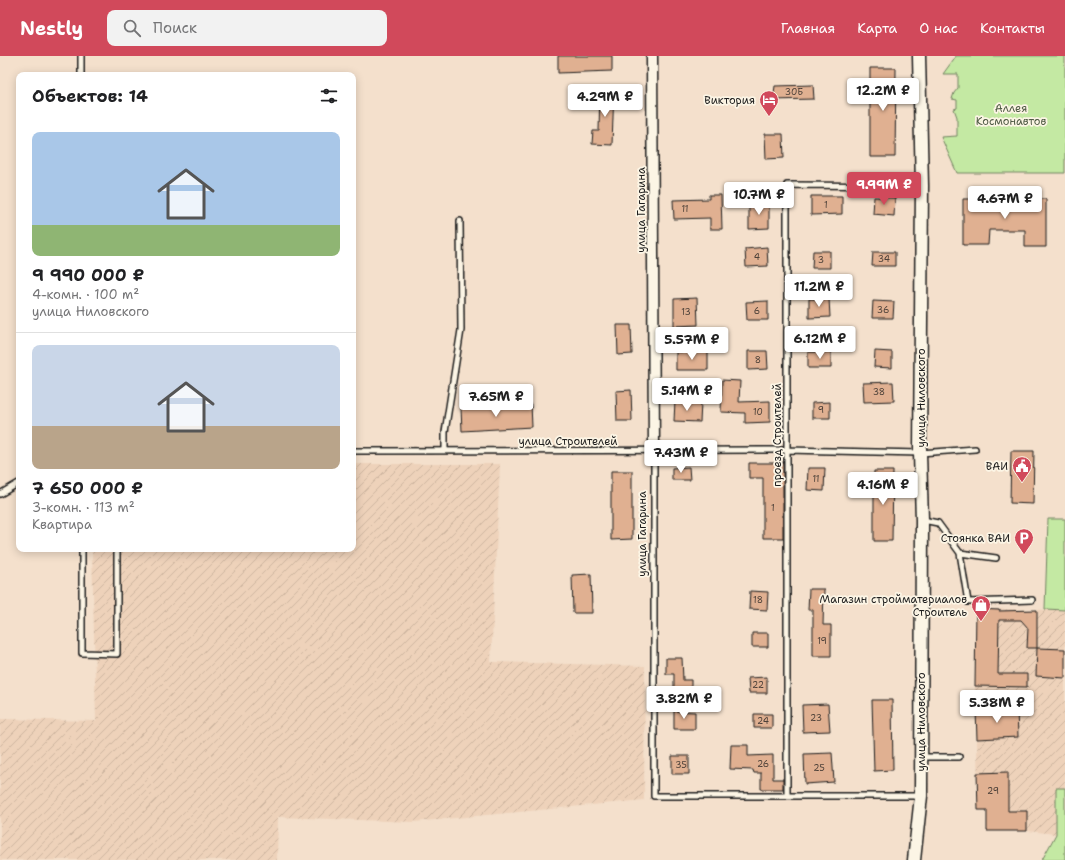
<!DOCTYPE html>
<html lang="ru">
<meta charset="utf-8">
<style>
body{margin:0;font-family:"Shantell Sans",sans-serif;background:#f2f2f2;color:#202124;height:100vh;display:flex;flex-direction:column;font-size:15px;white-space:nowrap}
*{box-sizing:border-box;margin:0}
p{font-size:13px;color:#757577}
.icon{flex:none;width:22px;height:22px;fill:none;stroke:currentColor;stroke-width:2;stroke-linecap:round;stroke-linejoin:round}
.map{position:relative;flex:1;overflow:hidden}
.sheet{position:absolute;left:16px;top:16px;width:340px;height:480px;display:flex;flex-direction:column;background:#fff;border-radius:8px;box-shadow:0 2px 10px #0003}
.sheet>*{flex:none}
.price{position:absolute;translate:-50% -34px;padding:0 9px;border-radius:4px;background:#fff;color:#222;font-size:13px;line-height:26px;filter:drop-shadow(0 1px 2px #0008)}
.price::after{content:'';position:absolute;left:50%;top:24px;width:12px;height:9px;margin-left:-6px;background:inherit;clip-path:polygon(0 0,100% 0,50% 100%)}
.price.active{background:#d1495b;color:#fff}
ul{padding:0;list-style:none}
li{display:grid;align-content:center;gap:8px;height:212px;padding:0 16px}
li+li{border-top:1px solid #e0e0e0}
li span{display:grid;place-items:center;height:124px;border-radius:8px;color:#555}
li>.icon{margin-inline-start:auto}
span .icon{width:72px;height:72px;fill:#fffc;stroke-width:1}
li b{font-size:17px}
h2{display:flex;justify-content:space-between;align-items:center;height:48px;padding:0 16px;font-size:17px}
header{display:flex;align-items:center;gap:24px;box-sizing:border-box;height:56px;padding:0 20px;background:#d1495b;color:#fff}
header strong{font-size:19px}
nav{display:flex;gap:22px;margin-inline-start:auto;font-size:14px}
.search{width:280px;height:36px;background:#f2f2f2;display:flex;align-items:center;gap:10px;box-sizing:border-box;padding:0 14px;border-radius:8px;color:#757577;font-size:15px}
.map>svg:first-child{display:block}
</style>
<header>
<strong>Nestly</strong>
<div class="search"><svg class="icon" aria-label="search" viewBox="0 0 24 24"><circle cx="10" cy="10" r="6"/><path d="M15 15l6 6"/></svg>Поиск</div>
<nav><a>Главная</a><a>Карта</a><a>О нас</a><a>Контакты</a></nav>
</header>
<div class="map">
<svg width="1065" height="804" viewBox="0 0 1065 804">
<defs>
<pattern id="industrial-furrows" width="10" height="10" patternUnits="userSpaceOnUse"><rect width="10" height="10" fill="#eed2ba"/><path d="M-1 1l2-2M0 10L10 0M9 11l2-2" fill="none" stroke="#ccb49f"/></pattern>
</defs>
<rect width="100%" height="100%" fill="#f4e0cc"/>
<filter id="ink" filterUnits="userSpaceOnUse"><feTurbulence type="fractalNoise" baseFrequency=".025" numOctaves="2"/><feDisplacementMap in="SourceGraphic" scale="8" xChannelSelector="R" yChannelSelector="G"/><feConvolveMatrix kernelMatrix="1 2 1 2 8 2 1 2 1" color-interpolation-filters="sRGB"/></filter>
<g filter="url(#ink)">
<path fill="url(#industrial-furrows)" d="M353,408H500L491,606L645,610L644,744L414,766L278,761L277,804H0V663L96,665L92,493H353Z
M976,553L1065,554V732H1056V778L1027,775H987V755L978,754L977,683L975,635Z"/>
<path fill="#c4e9a3" stroke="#708260" d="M956,0H1065V117H957L941,81L957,80V61L954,53L957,52V44L952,43L954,37L958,32V18H943Z
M1048,463H1065V554L1045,553Z
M1056,732H1065V804H1042L1056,778Z"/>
<path fill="#e0b091" stroke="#1c1c1c" d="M558,0H612V15L558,17Z
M870,12H896L895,101H870Z
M813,29L814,43L773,44L775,30Z
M600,32L614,33L612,89L592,88L593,75H599Z
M765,78H783L784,102L766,103Z
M709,139H721L722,173H710V162L674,163L673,144L709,143Z
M811,140H842V158L811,159Z
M874,141L895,142L894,160L873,158Z
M963,143H1046V191H1025V174H989L988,189H963Z
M769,148V172L749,173V149Z
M767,191L768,210L746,211L745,193Z
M813,195H830V212H812Z
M873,196H895V210H872Z
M697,242L698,269L674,270V243Z
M809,243H829L830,261L809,262Z
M768,245V264H747L746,246Z
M873,245L894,246L893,262H872Z
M617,269H631L632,298L618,299Z
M721,275V293L702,294V276Z
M748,295H767L768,313L748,314Z
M875,295L892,296V312L874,311Z
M676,296H708V314H676Z
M808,296H831V312H808Z
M722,324L740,325L739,346L770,345V366L745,367V357L721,356Z
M893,326L894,345L864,346L863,327Z
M631,334L632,365H617L616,335Z
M675,345L701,347L700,366L674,365Z
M830,346V362H812V347Z
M531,348L532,371L462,375L461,352Z
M1011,395H1034L1033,448L1010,447Z
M749,407H783V482H763V422H749Z
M689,411L690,424H672V412Z
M808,412H825L824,435L807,434Z
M611,415H632V483L611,484Z
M874,415H893L892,485H874Z
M591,518L592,557H573L572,519Z
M809,533H824L823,569H831V600H813V554H808Z
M750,535L768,536L767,554L749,553Z
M976,553L999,554V555L1037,554V592H1027L1028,572L1021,564H999L998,618H1027V631L975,630Z
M752,577H768V591H752Z
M1037,592L1065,593V622L1036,620Z
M666,602H682L683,624H691V635H674V618H666Z
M767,621V637H749L748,622Z
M872,644H892L893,714L874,715Z
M828,648L830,675L803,676L802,649Z
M1017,653L1018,681L977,683L976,654Z
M674,655L695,656V673H674Z
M754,658H772V672H754Z
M731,689H748V700L773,699V723H783V733H761V717H754L753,714L730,713Z
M832,697L834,726L805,728L804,698Z
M672,700H689V718H672Z
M1008,716V755H1027V775H987V754H978L977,717Z"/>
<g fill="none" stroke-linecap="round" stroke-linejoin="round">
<g stroke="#1c1c1c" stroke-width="8">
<path id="service" d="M81,0V19
M445,394V376L461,274L460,165
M353,395L787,394L920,397L975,393
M654,395V740H920
M0,438L19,427
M923,464L938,467L960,497L968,546L1032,544
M82,493V597L117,598V493
M960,497L996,502
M922,701H959
M787,739V129L922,130"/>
</g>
<g stroke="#1c1c1c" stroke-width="13">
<path id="minor" d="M652,0L654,395"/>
</g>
<g stroke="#1c1c1c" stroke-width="15">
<path id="tertiary" d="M914,804L921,740L922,464L920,397L922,130L919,0"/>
</g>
<use href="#service" stroke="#fcf5e5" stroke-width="5"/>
<use href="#minor" stroke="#fcf5e5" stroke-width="10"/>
<use href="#tertiary" stroke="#fcf5e5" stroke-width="12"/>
</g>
</g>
<defs>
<g id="hotel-pin" transform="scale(1)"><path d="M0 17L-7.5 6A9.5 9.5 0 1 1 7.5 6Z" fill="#d1495b" stroke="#fcf5e5"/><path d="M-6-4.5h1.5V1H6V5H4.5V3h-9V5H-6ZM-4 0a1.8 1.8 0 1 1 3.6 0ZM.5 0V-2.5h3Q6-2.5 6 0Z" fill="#fff"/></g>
<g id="civic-pin" transform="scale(1)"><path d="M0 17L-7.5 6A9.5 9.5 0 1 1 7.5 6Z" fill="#d1495b" stroke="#fcf5e5"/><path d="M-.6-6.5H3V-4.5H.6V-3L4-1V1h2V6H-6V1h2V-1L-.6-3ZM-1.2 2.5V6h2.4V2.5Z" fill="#fff"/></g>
<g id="parking-pin" transform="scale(1)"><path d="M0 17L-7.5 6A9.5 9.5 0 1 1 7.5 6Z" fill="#d1495b" stroke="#fcf5e5"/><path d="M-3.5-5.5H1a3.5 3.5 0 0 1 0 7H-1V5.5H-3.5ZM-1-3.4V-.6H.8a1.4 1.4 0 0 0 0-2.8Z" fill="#fff"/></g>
<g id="shop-pin" transform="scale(1)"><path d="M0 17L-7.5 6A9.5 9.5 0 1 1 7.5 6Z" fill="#d1495b" stroke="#fcf5e5"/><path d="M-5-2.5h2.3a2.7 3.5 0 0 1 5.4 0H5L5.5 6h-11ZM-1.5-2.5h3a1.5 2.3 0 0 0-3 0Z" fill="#fff"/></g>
</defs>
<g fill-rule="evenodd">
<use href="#hotel-pin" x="769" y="44"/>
<use href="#civic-pin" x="1022" y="410"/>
<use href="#parking-pin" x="1024" y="482"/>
<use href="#shop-pin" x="981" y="549"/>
</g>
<g text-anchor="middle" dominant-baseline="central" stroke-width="3.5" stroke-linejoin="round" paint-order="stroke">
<g font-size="9" fill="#4d4139">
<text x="794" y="36">30Б</text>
<text x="826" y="149">1</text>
<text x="685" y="153">11</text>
<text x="757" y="201">4</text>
<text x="884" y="203">34</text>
<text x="821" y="204">3</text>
<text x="883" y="254">36</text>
<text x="757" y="255">6</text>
<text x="686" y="256">13</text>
<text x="758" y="304">8</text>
<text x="879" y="336">38</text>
<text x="821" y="354">9</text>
<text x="758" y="356">10</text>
<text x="816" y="423">11</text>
<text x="773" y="452">1</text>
<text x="758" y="544">18</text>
<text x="822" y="585">19</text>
<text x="758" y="629">22</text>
<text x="816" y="662">23</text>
<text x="763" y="665">24</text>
<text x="763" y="708">26</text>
<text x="681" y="709">35</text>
<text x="819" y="712">25</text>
<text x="993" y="735">29</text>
</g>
<g font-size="11" fill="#1c1c1c" stroke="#fcf5e5" text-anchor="end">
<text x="755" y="44">Виктория</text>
<text x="1008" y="410">ВАИ</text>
<text x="1010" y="482">Стоянка ВАИ</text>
<text x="967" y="543">Магазин стройматериалов<tspan x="967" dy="13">Строитель</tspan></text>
</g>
<g font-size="11" fill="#4e5a44" stroke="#fcf5e5">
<text x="1011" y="52">Аллея<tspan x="1011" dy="13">Космонавтов</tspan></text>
</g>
<g font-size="11" fill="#1c1c1c" stroke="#fcf5e5">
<text transform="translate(641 154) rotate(-90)">улица Гагарина</text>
<text transform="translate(921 342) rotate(-90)">улица Ниловского</text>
<text transform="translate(777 379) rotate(-90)">проезд Строителей</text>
<text x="568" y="385">улица Строителей</text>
<text transform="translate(642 478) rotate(-90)">улица Гагарина</text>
<text transform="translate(921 666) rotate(-90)">улица Ниловского</text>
</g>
</g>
</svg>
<b class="price" style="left:883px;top:56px">12.2M ₽</b>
<b class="price" style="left:605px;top:62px">4.29M ₽</b>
<b class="price active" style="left:884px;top:150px">9.99M ₽</b>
<b class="price" style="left:759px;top:160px">10.7M ₽</b>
<b class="price" style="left:1005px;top:164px">4.67M ₽</b>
<b class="price" style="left:819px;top:252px">11.2M ₽</b>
<b class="price" style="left:820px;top:304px">6.12M ₽</b>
<b class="price" style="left:692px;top:305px">5.57M ₽</b>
<b class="price" style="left:687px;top:356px">5.14M ₽</b>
<b class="price" style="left:496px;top:362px">7.65M ₽</b>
<b class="price" style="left:681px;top:418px">7.43M ₽</b>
<b class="price" style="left:883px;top:450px">4.16M ₽</b>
<b class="price" style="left:684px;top:664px">3.82M ₽</b>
<b class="price" style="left:997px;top:668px">5.38M ₽</b>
<section class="sheet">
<h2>Объектов: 14<svg class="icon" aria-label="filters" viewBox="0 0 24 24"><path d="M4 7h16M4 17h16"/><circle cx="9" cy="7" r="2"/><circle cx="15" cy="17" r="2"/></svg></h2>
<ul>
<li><span style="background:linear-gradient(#a9c7e8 75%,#8fb573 0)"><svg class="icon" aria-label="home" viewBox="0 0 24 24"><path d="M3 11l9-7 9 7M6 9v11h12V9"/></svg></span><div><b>9 990 000 ₽</b><p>4-комн. · 100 m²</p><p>улица Ниловского</p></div></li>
<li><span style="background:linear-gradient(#c9d6e8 65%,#b9a48a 0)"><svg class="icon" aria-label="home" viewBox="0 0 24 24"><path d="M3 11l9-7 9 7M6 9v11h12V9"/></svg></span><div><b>7 650 000 ₽</b><p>3-комн. · 113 m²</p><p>Квартира</p></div></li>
</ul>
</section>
</div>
